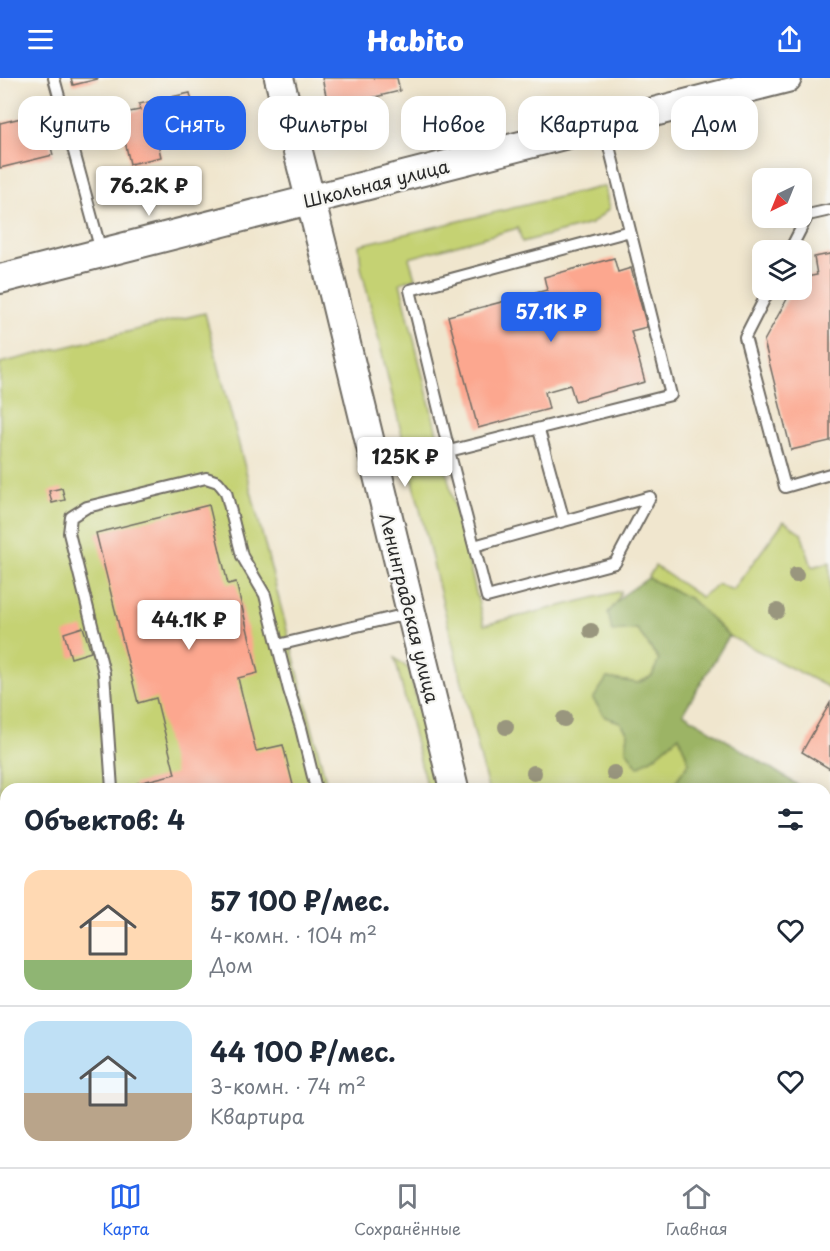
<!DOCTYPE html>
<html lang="ru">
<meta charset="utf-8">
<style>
body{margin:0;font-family:"Playpen Sans",sans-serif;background:#f2f2f3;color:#1f2937;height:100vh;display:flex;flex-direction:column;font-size:22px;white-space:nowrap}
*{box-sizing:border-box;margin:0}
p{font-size:20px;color:#747a83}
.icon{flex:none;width:33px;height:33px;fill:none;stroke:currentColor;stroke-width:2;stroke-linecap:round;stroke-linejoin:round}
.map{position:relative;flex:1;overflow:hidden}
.sheet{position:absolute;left:0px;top:705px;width:831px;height:384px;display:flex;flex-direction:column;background:#fff;border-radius:18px 18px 0 0;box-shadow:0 3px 15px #0003}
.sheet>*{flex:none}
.hud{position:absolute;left:18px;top:18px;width:795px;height:54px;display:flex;gap:12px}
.needle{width:39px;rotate:223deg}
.controls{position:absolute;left:752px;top:90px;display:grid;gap:12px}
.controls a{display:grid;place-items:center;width:60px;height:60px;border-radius:12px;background:#fff;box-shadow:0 3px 15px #0003;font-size:30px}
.price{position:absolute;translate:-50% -51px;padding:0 14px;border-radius:6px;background:#fff;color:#222;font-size:20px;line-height:39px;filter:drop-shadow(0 2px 3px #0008)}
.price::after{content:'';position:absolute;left:50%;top:36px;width:18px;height:14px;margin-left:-9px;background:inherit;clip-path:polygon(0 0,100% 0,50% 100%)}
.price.current{background:#2563eb;color:#fff}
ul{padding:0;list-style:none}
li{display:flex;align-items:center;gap:18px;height:150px;padding:0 24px}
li+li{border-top:2px solid #e0e1e3}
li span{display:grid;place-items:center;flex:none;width:168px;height:120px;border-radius:18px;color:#555}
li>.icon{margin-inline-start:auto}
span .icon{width:72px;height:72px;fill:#fffc;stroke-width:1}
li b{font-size:26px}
h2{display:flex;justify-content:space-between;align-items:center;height:72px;padding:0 24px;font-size:26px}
.tag{padding:0 21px;border-radius:18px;background:#fff;box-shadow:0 3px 15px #0003;font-size:21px;line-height:54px}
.tag.current{background:#2563eb;color:#fff}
header{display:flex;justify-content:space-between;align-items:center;height:78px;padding:0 24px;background:#2563eb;color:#fff;font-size:27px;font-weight:800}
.menu{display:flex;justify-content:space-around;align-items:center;height:84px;border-top:2px solid #e0e1e3;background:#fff;font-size:16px;color:#747a83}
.menu a{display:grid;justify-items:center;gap:3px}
.menu .current{color:#2563eb}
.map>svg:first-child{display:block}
</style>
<header><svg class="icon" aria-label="menu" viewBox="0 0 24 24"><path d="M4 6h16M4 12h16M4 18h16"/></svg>Habito<svg class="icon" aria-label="share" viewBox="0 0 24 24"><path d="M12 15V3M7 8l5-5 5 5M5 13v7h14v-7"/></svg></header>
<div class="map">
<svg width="830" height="1089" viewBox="0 0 830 1089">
<rect width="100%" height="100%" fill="#f6f6f2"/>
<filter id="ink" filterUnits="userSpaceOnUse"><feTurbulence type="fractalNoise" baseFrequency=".0167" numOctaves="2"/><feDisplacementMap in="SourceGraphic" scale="12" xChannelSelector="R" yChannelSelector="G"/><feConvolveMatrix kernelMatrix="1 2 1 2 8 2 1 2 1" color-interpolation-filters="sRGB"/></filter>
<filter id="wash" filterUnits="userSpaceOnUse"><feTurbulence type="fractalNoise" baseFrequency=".008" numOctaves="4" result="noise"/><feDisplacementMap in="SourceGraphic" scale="24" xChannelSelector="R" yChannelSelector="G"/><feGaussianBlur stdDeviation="1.35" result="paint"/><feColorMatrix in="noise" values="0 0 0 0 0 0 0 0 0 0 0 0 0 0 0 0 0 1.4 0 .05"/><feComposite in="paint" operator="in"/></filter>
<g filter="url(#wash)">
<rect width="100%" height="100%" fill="#f0e6ce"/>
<path fill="#c5d273" stroke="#787e4f" stroke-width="1.5" d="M605,108L609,131L591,146L522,164L518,150L409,180L415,200L400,205L484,547L621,513L616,526L608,535L637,551L659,582L652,598L638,605L607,600L605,638L621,644L628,655L626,672L638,689L654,679L679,658L689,685L670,711H488L361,189L359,167Z
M205,235L328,711H6V954L0,955V285Z
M784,443L801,455L812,489L830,484V610L729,558L691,521L648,500L655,488L701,519L718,506L733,512Z
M395,580L409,591L438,711H427Z
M685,1083H771V1085L815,1083V1086H830V1089H664Z"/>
<path fill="#9cb465" stroke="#647048" stroke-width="1.5" d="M648,500L691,521L729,558L683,635L804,711H670L689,685L679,658L654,679L638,689L626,672L628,655L620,644L605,639L593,621L607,600L638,605L652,598L659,581L637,551L612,553L608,535L622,518Z
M825,724L830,727V813L825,811Z"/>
<g id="blocks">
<path fill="#fca78f" d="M71,0H98V1L73,7Z
M322,0H397L400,13L329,30Z
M190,15L199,52L157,61L161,79L130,86L119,36L140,32L139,26Z
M42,35L53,77L0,90V45Z
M830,176V363L791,372L764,263L792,212H801V200L817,197L814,179Z
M614,180L618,194L631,190L647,249L631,253L645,304L575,323L570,307L545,314L549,331L478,350L448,238L547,212L544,199Z
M62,410L65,422L52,425L49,413Z
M209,427L228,506L236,504L258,595L238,600L256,673L283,667L294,711H135L134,706L175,696L156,620L138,625L96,455Z
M83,549L91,574L71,580L64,555Z
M830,625V691L802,674Z
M86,1083H177L179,1089H66Z
M394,1083H440L442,1089H396Z"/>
</g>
</g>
<g filter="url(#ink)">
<use href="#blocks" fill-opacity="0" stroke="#706c64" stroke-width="1.5"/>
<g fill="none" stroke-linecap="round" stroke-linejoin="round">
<g stroke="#706c64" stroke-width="14">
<path id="lane" d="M54,0L101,173
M604,48L671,317L449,373L410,212L630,153
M790,172L808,137L830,132
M769,212L745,259L785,409L830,396
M539,352L564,443
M449,373L474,468
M650,419L615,485L487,519L474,468Z
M278,567L411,535
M112,711L104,595L69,455L71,439L87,429L206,400L218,404L226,414L242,478L265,517L289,612L301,650L316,711
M825,842L830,835
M210,1083L212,1089
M355,1083L357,1089
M318,1089L340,1083"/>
</g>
<g stroke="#706c64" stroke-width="22">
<path id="street" d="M825,908L830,912
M0,996L6,994"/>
</g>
<g stroke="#706c64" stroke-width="32">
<path id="secondary" d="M279,0L322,167L454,711
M0,201L787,0
M545,1083L546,1089"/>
</g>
<path stroke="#706c64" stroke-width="4" stroke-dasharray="4.5 4.5" stroke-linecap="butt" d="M825,864L830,863
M825,882L830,887
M268,1089L290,1083"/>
<use href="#lane" stroke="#fff" stroke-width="10"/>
<use href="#street" stroke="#fff" stroke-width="20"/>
<use href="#secondary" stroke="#fff" stroke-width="28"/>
</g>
<g fill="#99967e">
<circle cx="796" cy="497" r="8"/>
<circle cx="777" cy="533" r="8"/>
<circle cx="591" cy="553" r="8"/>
<circle cx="564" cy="641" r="8"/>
<circle cx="506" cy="649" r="8"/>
<circle cx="534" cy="695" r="8"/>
<circle cx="614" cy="695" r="8"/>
</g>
</g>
<g text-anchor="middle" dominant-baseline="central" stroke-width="4.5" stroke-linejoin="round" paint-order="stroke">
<g font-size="18" fill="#2b2b2b" stroke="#f6f6f2">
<text transform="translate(376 105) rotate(-14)">Школьная улица</text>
<text transform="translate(410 530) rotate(76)">Ленинградская улица</text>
</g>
</g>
</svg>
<div class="controls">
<a><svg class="needle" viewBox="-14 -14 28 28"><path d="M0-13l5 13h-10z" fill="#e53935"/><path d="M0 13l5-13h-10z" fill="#747a83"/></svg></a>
<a><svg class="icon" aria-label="layers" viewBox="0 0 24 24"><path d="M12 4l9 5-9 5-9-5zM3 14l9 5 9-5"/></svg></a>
</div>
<b class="price" style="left:149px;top:139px">76.2K ₽</b>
<b class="price current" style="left:551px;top:265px">57.1K ₽</b>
<b class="price" style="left:405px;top:410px">125K ₽</b>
<b class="price" style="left:189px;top:573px">44.1K ₽</b>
<div class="hud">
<a class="tag">Купить</a>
<a class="tag current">Снять</a>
<a class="tag">Фильтры</a>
<a class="tag">Новое</a>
<a class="tag">Квартира</a>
<a class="tag">Дом</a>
</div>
<section class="sheet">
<h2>Объектов: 4<svg class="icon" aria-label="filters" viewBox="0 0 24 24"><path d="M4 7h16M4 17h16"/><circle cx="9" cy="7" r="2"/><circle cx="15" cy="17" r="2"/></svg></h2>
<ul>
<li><span style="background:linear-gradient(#ffd9b3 75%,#8fb573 0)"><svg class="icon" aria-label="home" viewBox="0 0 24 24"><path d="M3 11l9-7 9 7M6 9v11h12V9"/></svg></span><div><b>57 100 ₽/мес.</b><p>4-комн. · 104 m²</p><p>Дом</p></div><svg class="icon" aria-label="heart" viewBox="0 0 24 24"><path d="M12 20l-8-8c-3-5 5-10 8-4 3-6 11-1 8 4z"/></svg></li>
<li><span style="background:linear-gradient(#bfe0f5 60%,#b9a48a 0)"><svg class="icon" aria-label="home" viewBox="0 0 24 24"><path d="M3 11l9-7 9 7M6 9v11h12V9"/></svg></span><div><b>44 100 ₽/мес.</b><p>3-комн. · 74 m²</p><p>Квартира</p></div><svg class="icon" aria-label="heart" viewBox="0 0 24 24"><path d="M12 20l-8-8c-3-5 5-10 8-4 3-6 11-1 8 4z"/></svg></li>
</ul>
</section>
</div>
<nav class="menu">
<a class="current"><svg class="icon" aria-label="map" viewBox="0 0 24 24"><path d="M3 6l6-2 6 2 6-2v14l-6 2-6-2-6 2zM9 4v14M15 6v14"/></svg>Карта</a>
<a><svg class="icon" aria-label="saved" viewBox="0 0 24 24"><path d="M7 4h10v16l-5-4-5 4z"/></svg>Сохранённые</a>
<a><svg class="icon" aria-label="home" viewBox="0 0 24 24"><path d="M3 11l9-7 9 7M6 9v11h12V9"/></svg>Главная</a>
</nav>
